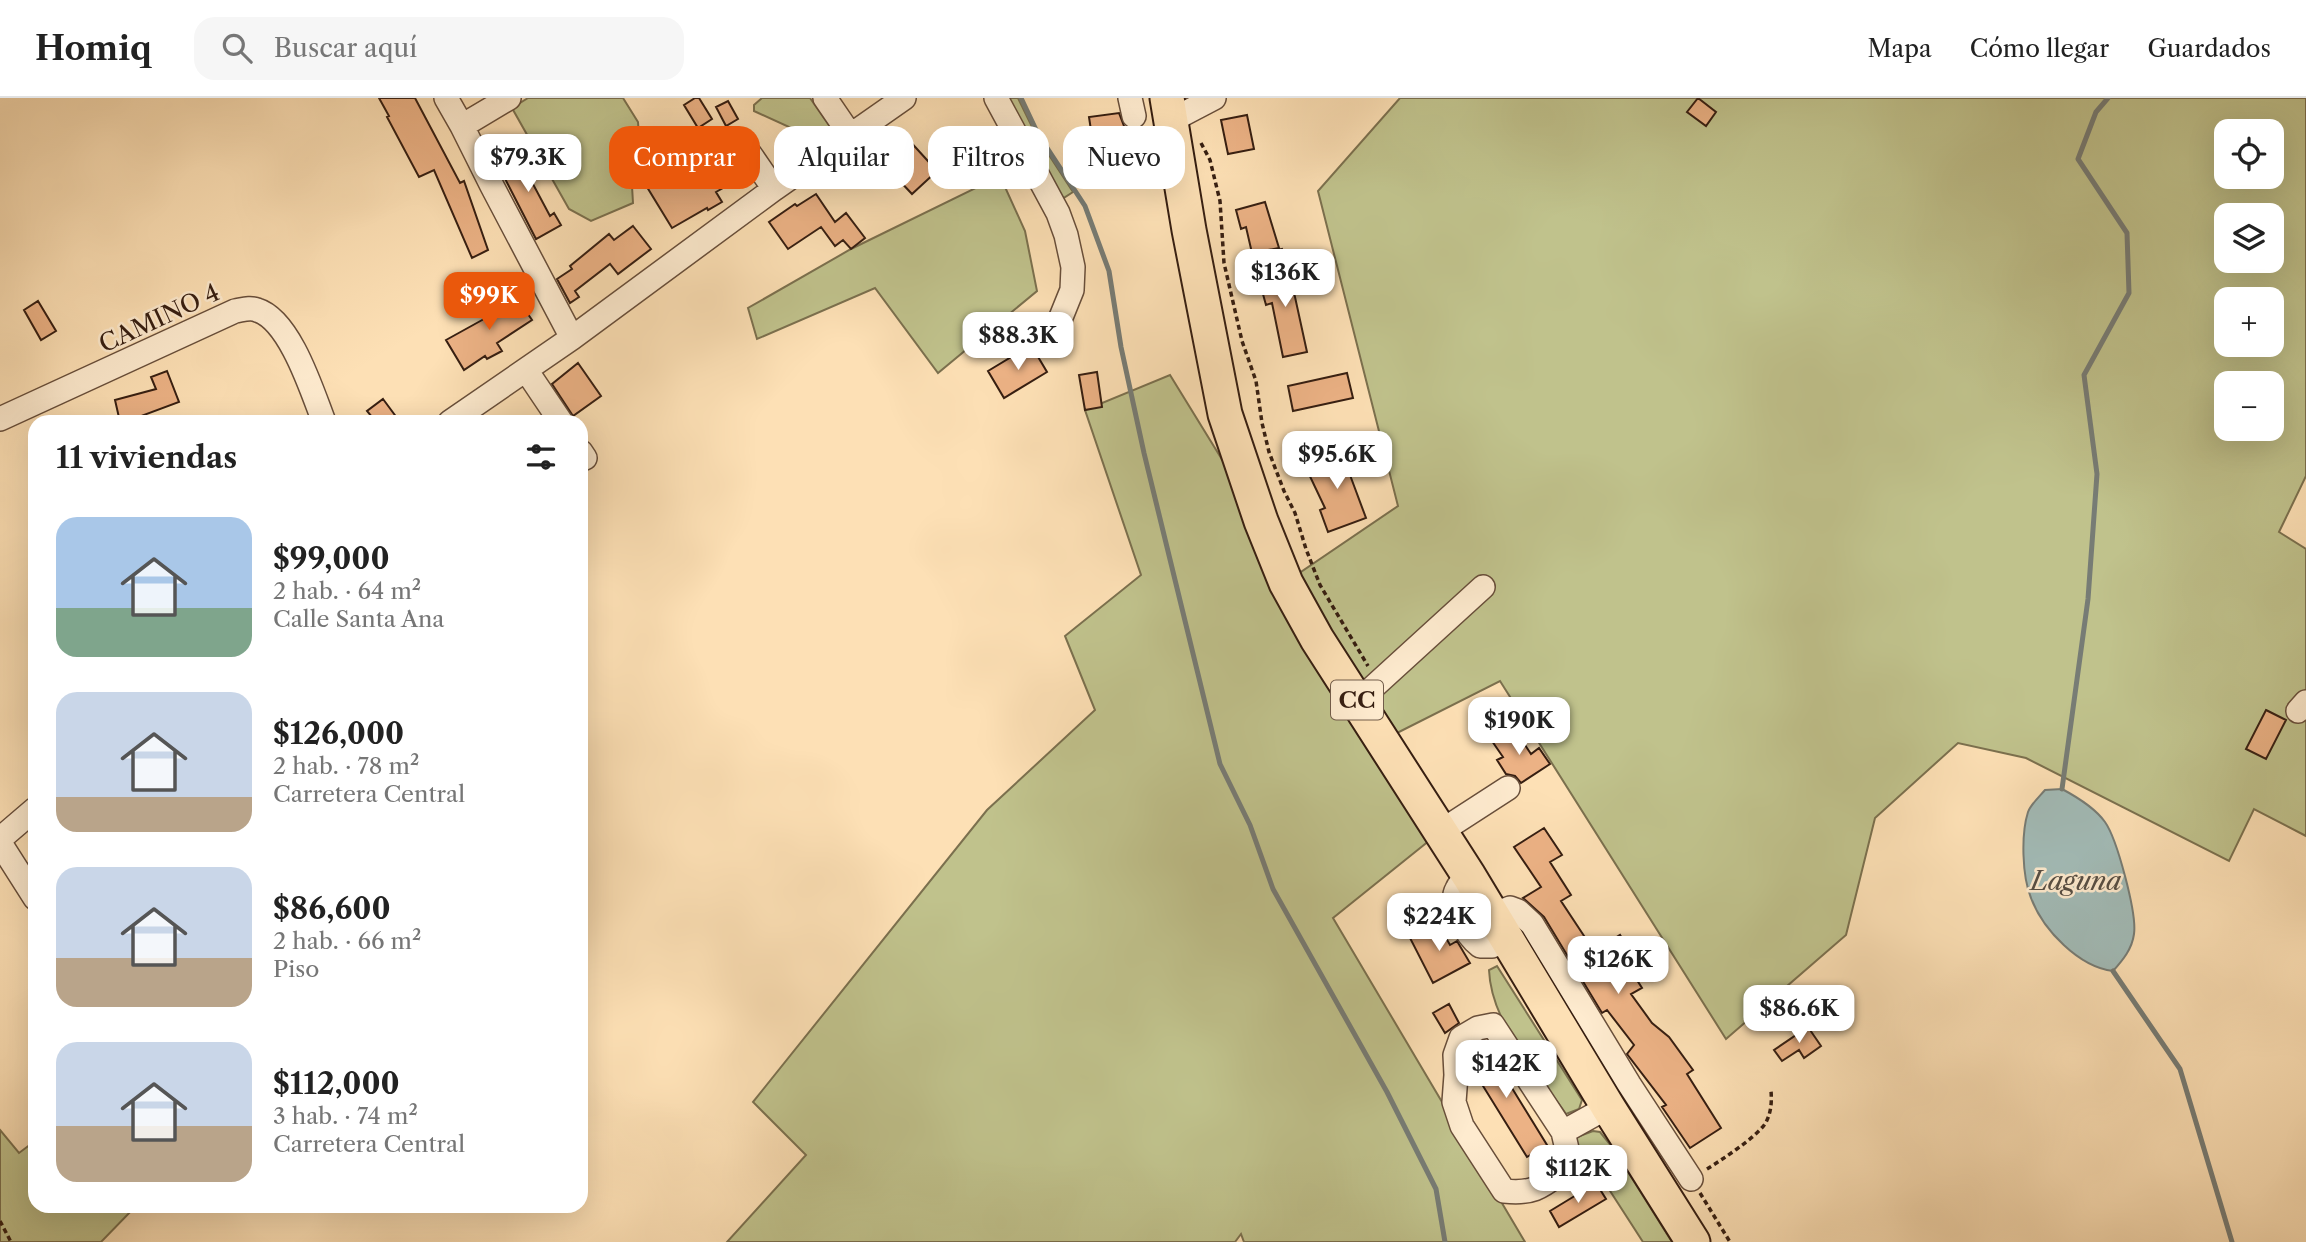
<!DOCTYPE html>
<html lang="es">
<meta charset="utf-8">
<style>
body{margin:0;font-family:"Libre Caslon Text",serif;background:#f6f6f6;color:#222;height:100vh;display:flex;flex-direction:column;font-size:26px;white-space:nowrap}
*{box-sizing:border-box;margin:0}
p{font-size:23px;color:#767676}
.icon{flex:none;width:38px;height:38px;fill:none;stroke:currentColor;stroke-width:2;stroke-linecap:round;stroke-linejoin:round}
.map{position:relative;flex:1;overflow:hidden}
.sheet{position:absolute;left:28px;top:317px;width:560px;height:798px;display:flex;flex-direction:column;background:#fff;border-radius:21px;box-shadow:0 7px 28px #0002}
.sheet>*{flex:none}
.banner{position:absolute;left:609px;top:28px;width:665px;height:63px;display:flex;gap:14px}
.controls{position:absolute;left:2214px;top:21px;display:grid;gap:14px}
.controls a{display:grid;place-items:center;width:70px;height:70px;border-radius:14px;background:#fff;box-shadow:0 7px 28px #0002;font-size:35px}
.price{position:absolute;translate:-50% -60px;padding:0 16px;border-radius:14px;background:#fff;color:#222;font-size:23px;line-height:46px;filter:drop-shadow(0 2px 4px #0008)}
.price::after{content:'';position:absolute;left:50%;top:42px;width:21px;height:16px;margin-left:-10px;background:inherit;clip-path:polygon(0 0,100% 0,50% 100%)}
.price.selected{background:#ea580c;color:#fff}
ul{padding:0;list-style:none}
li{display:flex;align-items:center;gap:21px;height:175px;padding:0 28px}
li span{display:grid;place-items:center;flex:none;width:196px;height:140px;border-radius:21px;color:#555}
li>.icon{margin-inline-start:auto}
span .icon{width:84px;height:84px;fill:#fffc;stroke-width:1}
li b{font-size:30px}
h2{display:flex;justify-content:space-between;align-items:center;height:84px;padding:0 28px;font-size:30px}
.pill{padding:0 24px;border-radius:21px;background:#fff;box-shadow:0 7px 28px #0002;font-size:24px;line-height:63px}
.pill.selected{background:#ea580c;color:#fff}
header{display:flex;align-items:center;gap:42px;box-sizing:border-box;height:98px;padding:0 35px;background:#fff;border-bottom:2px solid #e0e0e0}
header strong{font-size:33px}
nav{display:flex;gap:38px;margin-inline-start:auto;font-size:24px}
.search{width:490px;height:63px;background:#f6f6f6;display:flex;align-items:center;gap:18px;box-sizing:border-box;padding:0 24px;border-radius:21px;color:#767676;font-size:26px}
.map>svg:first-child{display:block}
</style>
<header>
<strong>Homiq</strong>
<div class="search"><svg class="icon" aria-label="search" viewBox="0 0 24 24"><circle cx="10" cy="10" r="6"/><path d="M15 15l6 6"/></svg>Buscar aquí</div>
<nav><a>Mapa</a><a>Cómo llegar</a><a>Guardados</a></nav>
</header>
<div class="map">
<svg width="2306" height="1144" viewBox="0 0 2306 1144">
<rect width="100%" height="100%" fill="#fde0b5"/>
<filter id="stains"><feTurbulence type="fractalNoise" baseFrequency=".00286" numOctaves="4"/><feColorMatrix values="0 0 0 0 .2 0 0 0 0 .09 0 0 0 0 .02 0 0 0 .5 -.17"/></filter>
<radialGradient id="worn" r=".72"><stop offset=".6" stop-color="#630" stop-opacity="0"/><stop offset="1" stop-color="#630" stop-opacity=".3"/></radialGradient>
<path fill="#c0c28c" stroke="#7b704e" stroke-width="2" fill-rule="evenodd" d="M528,0H623L638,24L640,52L631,71L633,105L591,123L569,111L512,10Z
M762,0H810L835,36L815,53L798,33L754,13V7Z
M1003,0H1018L1036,37L1073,94L1062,101Z
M1400,0H2306V378L2279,434L2306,451V738L2254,711L2229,763L2026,660L1958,645L1875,720L1846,837L1726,941L1500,583L1387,640L1440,734L1333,820L1525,1144H1244L1241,1136L1235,1144H727L806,1057L753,1004L987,712L1095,612L1065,538L1141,477L1085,312L1170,277L1226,368L1286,484L1398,408L1318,93ZM2226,33H2272V79H2226ZM2226,117H2272V163H2226ZM2226,201H2272V247H2226ZM2226,285H2272V331H2226Z
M1000,78L1025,133L1037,193L938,275L875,190L757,241L748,210L851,151Z
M1497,868L1582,1002L1579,1011L1566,1016C1536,973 1491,925 1489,872Z
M0,1032L19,1055L35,1043V1108H136L101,1144H0Z
M1593,1033L1600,1034L1613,1050L1672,1144H1643L1592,1065L1583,1061L1576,1053L1577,1039Z"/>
<path fill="#a2bbb7" stroke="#777c75" stroke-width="2" d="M2062,691C2077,699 2095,710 2105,724C2117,741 2137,815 2134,836C2132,851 2123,862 2113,873C2079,869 2043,832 2031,800C2022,778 2021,736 2028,714C2031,706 2039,699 2045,692Z"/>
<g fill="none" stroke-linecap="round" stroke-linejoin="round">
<path stroke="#777c75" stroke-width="5" d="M1021,0L1038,36L1085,108L1109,173L1121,249L1144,355L1220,666L1250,727L1273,791L1387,994L1436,1091L1445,1144
M2062,691L2088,501L2097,376L2084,277L2129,195L2127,135L2078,61L2096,14L2108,0
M2113,873L2180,971L2232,1144"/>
</g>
<path fill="#ecb285" stroke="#361e11" stroke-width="2" d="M379,0H415L460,85L464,83L488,152L472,160L434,72L419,79L387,19L389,18Z
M695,0H699L712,21L698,30L684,7Z
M1698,0L1716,14L1706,28L1687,14Z
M728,3L738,21L726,28L716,9Z
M1119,15L1127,36L1129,56L1087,61L1085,40L1092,39L1089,19Z
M1247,17L1254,51L1228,56L1221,22Z
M971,32L992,59L1005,52L1015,70L984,86L975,69L980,66L960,41Z
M907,40L937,73L912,96L881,63Z
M725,44L744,78L716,94L722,104L708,112L707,110L672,130L647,89Z
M528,52L536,68L526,73L550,118L554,115L561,127L536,141L498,67Z
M816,96L835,124L846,115L865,140L851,151L843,142L835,148L821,129L788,151L769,124L795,106L797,108Z
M1265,104L1279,150L1252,155L1246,129L1241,131L1236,112Z
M633,128L651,151L618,176L610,166L575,193L579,199L570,205L557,181L572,171L570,168L609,136L614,142Z
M1282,151L1295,199L1307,254L1283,259L1272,205L1266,207L1261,189L1278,184L1271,154Z
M512,193L532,222L497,245L502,253L487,261L485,258L464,272L446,242L502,211L497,203Z
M38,203L56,233L41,242L24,212Z
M1031,247L1047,274L1004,300L988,273Z
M578,265L601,298L573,318L552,286Z
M167,273L179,304L141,318L143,324H120L115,302L156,291L151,279Z
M1097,274L1102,309L1085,312L1079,277Z
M1347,275L1353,300L1293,313L1288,288Z
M383,301L400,324H376L367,313Z
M1344,352L1355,374L1350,377L1366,420L1328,434L1320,412L1325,410L1306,370Z
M2266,612L2286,622L2266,661L2246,651Z
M1513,629L1531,656L1539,650L1550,666L1521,685L1515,678L1506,676L1497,662L1503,659L1492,643Z
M1544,730L1562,757L1550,764L1571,797L1561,803L1594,853L1620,837L1636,863L1628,868L1642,890L1631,896L1652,925L1669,939L1693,972L1687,976L1721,1030L1690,1050L1662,1009L1666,1007L1627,956L1634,947L1607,912L1602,915L1544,819L1523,800L1541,789L1514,749Z
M1437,824L1450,847L1457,843L1470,865L1433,885L1410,840Z
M1449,906L1459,925L1445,935L1433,915Z
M1808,929L1821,948L1804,960L1799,952L1782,963L1774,952Z
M1483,943L1547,1047L1527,1059L1470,967L1469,959L1473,949Z
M1596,1085L1606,1101L1559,1129L1550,1113Z"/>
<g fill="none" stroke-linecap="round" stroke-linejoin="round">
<g stroke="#684e3a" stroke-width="26">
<path id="minor" d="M446,0L462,28L492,88L572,240
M825,0L851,38
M996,0L1058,115L1066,137L1073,169L1072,192L1055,234
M1130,0L1134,18
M1172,22L1214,0
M462,28L509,0
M750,56L774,91
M526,272L561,324
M0,321L235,213C242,212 250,209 257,212C290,222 312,293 324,324
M450,324L572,240L774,91L904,0
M581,354L585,360
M1358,603L1483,489
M2298,613L2306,604
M1440,734L1508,690
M0,741L35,711
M0,745L35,800
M1469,778C1465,781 1459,786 1457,791C1448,807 1467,838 1480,848H1492L1507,841
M1492,817L1510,810L1518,813L1532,826L1629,986L1691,1081
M1493,927L1563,1034L1567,1051L1563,1073C1540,1090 1533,1096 1504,1093L1462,1028L1454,1004L1456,977L1455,957L1461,940L1478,930Z
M1563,1034L1608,1009"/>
</g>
<g stroke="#361e11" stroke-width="37">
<path id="highway" d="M1167,0L1189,132L1225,316L1261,423L1286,485L1317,541L1469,778L1608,1009L1693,1144"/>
</g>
<path stroke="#361e11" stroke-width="3.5" stroke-dasharray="5 3.5" stroke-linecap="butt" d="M1201,45L1210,62L1220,103L1224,165L1242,243L1256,283L1262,325L1269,354L1284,393L1295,415L1306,451L1320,487L1368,568
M1707,1071C1723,1061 1755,1040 1765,1026C1771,1016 1772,1004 1771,993
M1700,1095L1730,1144
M0,1123L11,1144"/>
<use href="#minor" stroke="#feebcf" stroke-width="23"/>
<use href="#highway" stroke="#fde0b5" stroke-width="33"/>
</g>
<g text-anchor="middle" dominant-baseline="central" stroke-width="5" stroke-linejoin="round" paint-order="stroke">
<rect fill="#feebcf" stroke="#725c4a" stroke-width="2" x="1331" y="582.5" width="52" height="39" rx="5"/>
<g font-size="23" font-weight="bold" fill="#361e11">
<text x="1357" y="602">CC</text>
</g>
<g font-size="24" fill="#361e11" stroke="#feebcf">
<text transform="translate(159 220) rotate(-25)">CAMINO 4</text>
</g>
<g font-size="26" font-style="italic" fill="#564d43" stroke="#feebcf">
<text x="2076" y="783">Laguna</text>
</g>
</g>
<rect width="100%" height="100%" filter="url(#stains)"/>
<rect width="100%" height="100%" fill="url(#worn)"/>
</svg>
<div class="controls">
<a><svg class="icon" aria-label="locate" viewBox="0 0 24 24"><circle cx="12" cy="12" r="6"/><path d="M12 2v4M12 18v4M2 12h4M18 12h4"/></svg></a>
<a><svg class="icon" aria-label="layers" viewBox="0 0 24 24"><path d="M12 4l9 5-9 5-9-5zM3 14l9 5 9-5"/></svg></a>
<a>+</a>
<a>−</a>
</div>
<b class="price" style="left:528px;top:96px">$79.3K</b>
<b class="price" style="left:1285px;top:211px">$136K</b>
<b class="price selected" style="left:489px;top:234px">$99K</b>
<b class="price" style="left:1018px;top:274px">$88.3K</b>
<b class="price" style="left:1337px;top:393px">$95.6K</b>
<b class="price" style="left:1519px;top:659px">$190K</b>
<b class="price" style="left:1439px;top:855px">$224K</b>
<b class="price" style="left:1618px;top:898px">$126K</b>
<b class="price" style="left:1799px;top:947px">$86.6K</b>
<b class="price" style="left:1506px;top:1002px">$142K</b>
<b class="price" style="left:1578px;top:1107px">$112K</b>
<div class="banner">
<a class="pill selected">Comprar</a>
<a class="pill">Alquilar</a>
<a class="pill">Filtros</a>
<a class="pill">Nuevo</a>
</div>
<section class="sheet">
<h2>11 viviendas<svg class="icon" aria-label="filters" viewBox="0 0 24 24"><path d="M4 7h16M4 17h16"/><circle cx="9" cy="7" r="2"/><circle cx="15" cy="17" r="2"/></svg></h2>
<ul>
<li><span style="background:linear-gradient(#a9c7e8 65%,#7fa58c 0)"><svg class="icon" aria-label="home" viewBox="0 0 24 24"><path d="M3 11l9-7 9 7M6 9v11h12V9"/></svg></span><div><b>$99,000</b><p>2 hab. · 64 m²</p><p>Calle Santa Ana</p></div></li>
<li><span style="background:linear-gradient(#c9d6e8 75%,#b9a48a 0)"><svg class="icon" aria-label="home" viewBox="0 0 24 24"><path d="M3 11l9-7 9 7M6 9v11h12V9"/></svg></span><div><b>$126,000</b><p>2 hab. · 78 m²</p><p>Carretera Central</p></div></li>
<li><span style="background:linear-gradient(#c9d6e8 65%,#b9a48a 0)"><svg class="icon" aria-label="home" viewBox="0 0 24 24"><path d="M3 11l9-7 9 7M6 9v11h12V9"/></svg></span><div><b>$86,600</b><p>2 hab. · 66 m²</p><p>Piso</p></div></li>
<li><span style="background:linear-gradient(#c9d6e8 60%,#b9a48a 0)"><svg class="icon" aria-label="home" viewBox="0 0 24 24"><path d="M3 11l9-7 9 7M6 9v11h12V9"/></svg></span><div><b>$112,000</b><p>3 hab. · 74 m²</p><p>Carretera Central</p></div></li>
</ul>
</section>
</div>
